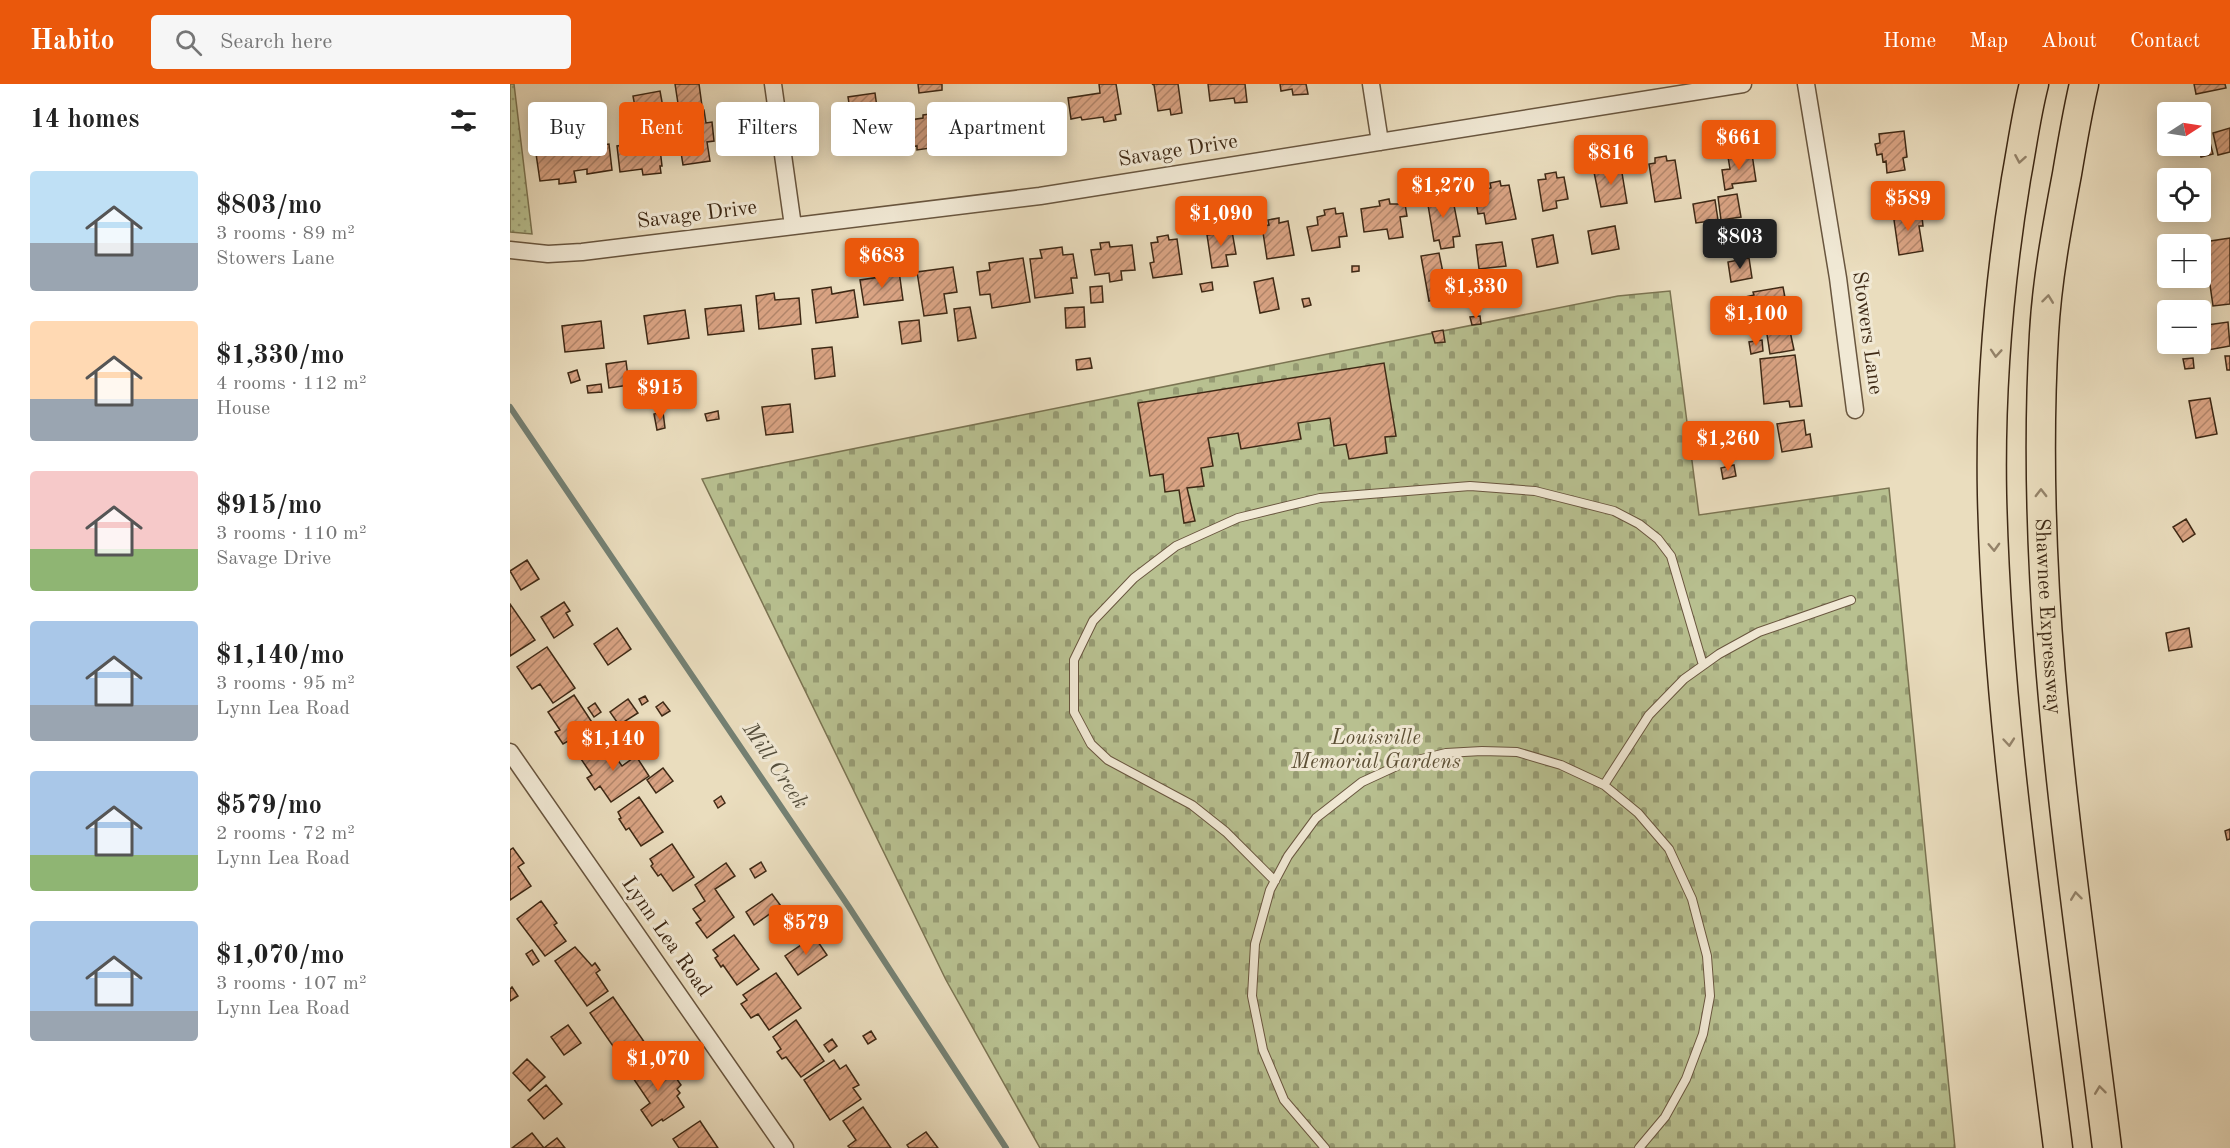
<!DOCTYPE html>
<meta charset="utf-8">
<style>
body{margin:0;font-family:"Old Standard TT",serif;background:#f6f6f6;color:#222;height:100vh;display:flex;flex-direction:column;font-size:22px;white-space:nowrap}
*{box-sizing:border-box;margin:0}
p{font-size:20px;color:#767676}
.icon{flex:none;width:33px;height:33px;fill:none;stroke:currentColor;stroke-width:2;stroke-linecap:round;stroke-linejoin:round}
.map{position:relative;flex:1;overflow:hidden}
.details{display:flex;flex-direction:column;background:#fff;width:510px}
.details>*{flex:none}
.top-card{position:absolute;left:18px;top:18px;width:570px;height:54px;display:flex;gap:12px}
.needle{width:39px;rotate:78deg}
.controls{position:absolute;left:1647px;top:18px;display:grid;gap:12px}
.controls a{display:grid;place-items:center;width:54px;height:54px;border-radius:6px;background:#fff;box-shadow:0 3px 15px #0003;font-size:30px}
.price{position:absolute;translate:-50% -51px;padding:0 14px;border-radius:6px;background:#ea580c;color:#fff;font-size:20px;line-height:39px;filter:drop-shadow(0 2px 3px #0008)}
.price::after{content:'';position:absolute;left:50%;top:36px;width:18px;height:14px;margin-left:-9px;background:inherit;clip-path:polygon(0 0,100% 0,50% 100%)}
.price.current{background:#222;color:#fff}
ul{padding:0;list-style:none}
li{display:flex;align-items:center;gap:18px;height:150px;padding:0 30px}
li span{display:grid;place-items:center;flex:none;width:168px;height:120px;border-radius:6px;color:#555}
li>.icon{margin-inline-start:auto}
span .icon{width:72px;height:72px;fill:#fffc;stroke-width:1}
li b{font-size:26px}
h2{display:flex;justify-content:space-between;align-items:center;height:72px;padding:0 30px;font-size:26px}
.tag{padding:0 21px;border-radius:6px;background:#fff;box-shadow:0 3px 15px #0003;font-size:21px;line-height:54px}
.tag.current{background:#ea580c;color:#fff}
header{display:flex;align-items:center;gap:36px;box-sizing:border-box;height:84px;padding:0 30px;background:#ea580c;color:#fff}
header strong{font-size:28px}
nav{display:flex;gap:33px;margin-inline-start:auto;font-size:21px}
.search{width:420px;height:54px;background:#f6f6f6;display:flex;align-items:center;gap:15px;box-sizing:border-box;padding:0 21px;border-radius:6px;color:#767676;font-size:22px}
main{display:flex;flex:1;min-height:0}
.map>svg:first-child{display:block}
</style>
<header>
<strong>Habito</strong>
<div class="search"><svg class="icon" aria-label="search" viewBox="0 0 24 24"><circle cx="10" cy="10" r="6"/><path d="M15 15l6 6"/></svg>Search here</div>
<nav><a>Home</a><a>Map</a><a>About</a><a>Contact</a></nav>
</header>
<main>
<section class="details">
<h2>14 homes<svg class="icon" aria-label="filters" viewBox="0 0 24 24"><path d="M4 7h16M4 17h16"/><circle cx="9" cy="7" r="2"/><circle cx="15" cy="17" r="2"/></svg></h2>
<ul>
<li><span style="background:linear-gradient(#bfe0f5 60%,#9aa5b1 0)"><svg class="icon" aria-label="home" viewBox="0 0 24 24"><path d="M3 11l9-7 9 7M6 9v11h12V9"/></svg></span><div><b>$803/mo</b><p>3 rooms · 89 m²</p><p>Stowers Lane</p></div></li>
<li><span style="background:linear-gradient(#ffd9b3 65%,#9aa5b1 0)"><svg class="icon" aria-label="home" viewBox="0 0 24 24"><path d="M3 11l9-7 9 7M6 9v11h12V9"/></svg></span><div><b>$1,330/mo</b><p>4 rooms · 112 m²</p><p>House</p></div></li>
<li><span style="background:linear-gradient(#f6c9c9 65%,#8fb573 0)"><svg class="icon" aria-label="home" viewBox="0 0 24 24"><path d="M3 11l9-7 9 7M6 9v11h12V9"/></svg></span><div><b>$915/mo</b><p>3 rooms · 110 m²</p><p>Savage Drive</p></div></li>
<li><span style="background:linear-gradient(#a9c7e8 70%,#9aa5b1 0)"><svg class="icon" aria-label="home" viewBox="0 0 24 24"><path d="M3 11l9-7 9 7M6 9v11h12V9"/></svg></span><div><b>$1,140/mo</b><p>3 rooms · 95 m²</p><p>Lynn Lea Road</p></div></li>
<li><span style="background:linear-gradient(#a9c7e8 70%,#8fb573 0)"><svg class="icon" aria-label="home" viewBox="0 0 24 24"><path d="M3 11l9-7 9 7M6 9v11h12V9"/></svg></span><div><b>$579/mo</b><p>2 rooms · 72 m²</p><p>Lynn Lea Road</p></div></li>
<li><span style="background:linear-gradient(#a9c7e8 75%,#9aa5b1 0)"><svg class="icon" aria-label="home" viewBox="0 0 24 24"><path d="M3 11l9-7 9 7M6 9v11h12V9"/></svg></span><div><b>$1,070/mo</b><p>3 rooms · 107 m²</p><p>Lynn Lea Road</p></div></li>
</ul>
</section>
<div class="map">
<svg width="1720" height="1064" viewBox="0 0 1720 1064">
<defs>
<pattern id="cemetery-stones" width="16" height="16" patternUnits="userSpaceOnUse" patternTransform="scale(1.5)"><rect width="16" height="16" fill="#b8c090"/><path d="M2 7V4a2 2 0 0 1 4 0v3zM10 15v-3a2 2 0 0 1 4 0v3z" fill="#979c74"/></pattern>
<pattern id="park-dots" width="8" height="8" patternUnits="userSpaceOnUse" patternTransform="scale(1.5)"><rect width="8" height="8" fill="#b8c090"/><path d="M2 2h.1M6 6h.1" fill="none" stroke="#979c74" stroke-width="1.8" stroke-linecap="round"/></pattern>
<pattern id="building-hatch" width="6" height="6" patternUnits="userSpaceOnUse" patternTransform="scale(1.5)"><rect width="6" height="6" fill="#d9a383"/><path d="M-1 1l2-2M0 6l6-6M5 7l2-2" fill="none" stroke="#b1856a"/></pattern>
</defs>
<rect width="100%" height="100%" fill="#eaddbe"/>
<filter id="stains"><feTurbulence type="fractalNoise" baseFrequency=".00333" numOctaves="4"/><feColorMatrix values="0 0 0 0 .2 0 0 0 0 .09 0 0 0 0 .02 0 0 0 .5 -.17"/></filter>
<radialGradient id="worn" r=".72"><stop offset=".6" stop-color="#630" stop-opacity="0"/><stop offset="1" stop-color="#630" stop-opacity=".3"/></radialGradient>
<path fill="url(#cemetery-stones)" stroke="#7b7452" stroke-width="1.5" d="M1160,207L1189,431L1379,404L1445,1064H530L436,896L192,395L1108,212Z"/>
<path fill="url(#park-dots)" stroke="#7b7452" stroke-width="1.5" d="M0,0H4L22,150L0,148Z"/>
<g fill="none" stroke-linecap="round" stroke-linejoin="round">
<path stroke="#748174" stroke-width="6" d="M0,323L339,823L496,1064"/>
</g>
<path fill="url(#building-hatch)" stroke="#3e2915" stroke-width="1.5" d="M165,0H189L192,22L169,26Z
M408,0H432V6L409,9Z
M589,0H606L611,30L605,31L606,36L594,38L593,33L572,36L571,33L561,35L558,14L590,9Z
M642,0H668L672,29L661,31L660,25L648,27L644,1Z
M698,0H735L737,18L725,19L724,14L700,17Z
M770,0H796L798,10L783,11L782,5L771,7Z
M1684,0H1715L1716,4L1686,10Z
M150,7L154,29L127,34L123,12Z
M365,9L373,67L347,70L343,45L337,46L334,27L340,26L338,13Z
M533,19L537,42L504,47L500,24Z
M194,26L196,39L202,38L204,57L197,58L200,77L173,81L165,30Z
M476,28L479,51L447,55L444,31Z
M420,30V33L428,32L432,59L420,61L421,64L407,66V62L389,65L386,38L413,34V31Z
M1720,44V68L1708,71L1703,49Z
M1394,47L1397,73L1393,74L1395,86L1377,89L1376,77L1373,78L1372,70L1367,71L1365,60L1370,59L1369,50Z
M1699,55L1703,70L1691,73L1688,62H1690V57Z
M149,56L152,82H150L151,89L133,91L132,85L110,88L107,62Z
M59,58L60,65L99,60L102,86L77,90V85L64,87L66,98L49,100V95L30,97L25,63Z
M1242,70L1246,97L1222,100L1223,104L1215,106L1212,86L1220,85L1218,73Z
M1156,72L1157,77L1165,76L1171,114L1145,118L1139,80L1145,79V74Z
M1102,79L1103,84L1111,83L1117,119L1091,123L1084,88L1092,86L1091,81Z
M1046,88L1047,94L1054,93L1058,115L1046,117L1047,124L1033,127L1028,96L1036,95L1035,90Z
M990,97L991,102L999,101L1006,135L976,140L974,129L968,130L964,107L981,104L980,99Z
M935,107L936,112L942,111L950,152L943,153L944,163L931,165L929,156L924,157L917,115L925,114L924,108Z
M1227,110L1231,133L1211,136L1208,113Z
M879,115L880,120H895L897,132L890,133L893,153L879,155L877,145L854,148L851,125L870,122L869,117Z
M1205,116L1208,136L1186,139L1183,120Z
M1691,121L1692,130L1680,132L1679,128H1690Z
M825,124L826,130L833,129L837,152L829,153L830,163L802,167L797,143L808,141L807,133L815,131L814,126Z
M1406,126L1407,134L1412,133L1413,142H1409L1413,167L1389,171L1383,129Z
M769,134V139L778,137L784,171L757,175L752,142L759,141L758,136Z
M1255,141L1256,148L1260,147L1262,158L1257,159L1259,166L1236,171L1231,145Z
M714,142V148L722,147L726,170L716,171L718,182L702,184L697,151L704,150L703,144Z
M1105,142L1109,165L1082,170L1078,147Z
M658,151L659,156L667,155L672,190L643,194L640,179L644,178L641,159L648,158L647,153Z
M1043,151L1048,179L1027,183L1022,155Z
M1720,154V220L1703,222L1694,158Z
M599,158L600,163L622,161L625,186L611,187L612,196L600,198L599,189L585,191L581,166L591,165L590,159Z
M992,158L996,182L969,185L966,161Z
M552,163L553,171L563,170L567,194H561L563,209L525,214L520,175L532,174L530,166Z
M929,169L938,213L919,217L911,172Z
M513,174L520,218L482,224L480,210L470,211L467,188L480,186L479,179Z
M1239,174L1242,194L1221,198L1218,178Z
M842,182H849V187L842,188Z
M443,183L447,208L434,210L437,229L414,232L407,188Z
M389,187L393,216L354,221L350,196L370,193V189Z
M763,194L769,225L750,229L744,198Z
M702,198L703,206L692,208L690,200Z
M592,202L593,218L581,219L580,203Z
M321,203L322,210L344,206L348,233L306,239L302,206Z
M1273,203L1276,219L1281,218L1284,237H1279V241H1274L1275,247H1280L1284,266L1260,270L1256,244L1251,245L1249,235L1239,237L1235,213L1244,211L1243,208Z
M264,209L265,216L289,214L291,240L249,245L246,212Z
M799,214L801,221L794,223L792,215Z
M231,221L234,247L198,251L195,225Z
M460,223L466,254L448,257L444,225Z
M574,223L575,243L556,244L555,224Z
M175,226L179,254L138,260L134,232Z
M970,232L971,240L962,241L960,233Z
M409,236L411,257L392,260L389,238Z
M91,237L94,264L55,268L52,242Z
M1718,238L1720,262L1698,266L1697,263L1686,265L1685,260H1690V242Z
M933,246L935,258L925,259L922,248Z
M1252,256L1253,267L1241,270L1239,258Z
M322,263L325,292L305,295L302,265Z
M1285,271L1292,322L1280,323L1279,317L1254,320L1250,275Z
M1715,272H1720V286H1717Z
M580,274L582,284L567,286L566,276Z
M1683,274L1684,284L1675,285L1673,275Z
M116,277L119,301L99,304L96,280Z
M874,279L886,352L875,353L877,369L839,375L836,360L824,362L820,334L788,339L791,355L731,365L728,349L698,354L703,382L691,384L694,402L677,404L685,437L674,439L669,406L655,408L653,390L640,392L628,319Z
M67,286L70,296L61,299L58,289Z
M91,300L92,308L78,309L77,302Z
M1700,314L1707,350L1686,354L1679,317Z
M280,320L283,348L256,351L252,323Z
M208,327L209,335L197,337L195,330Z
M153,328L155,344L147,346L144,330Z
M1294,336L1296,351L1300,350L1302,363L1272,368L1267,340Z
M1224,381L1226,392L1213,395L1211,384Z
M1676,435L1685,450L1673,458L1663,443Z
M17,476L29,495L11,506L0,487Z
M54,518L60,527L56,529L63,541L44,554L31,533Z
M0,520L25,556L0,572Z
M107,544L121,565L98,581L84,560Z
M1679,544L1682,563L1659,567L1656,549Z
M37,563L65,604L43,619L30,600L22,605L7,583Z
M64,611L89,649L63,665L58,657L53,660L45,648L50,646L38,628Z
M135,612L138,617L132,621L129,615Z
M118,615L128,629L109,641L100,628Z
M153,618L160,627L152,632L146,623Z
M85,619L91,628L84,633L78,624Z
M95,658L112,682L126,672L139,692L101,718L90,702L85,706L77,694L82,691L71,675Z
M153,684L163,697L146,709L137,696Z
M211,712L215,719L208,724L204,717Z
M129,713L153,748L131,762L119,744L116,746L109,735L111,734L108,728Z
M1720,745V755L1717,756L1715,747Z
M162,760L184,793L163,807L151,790L148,792L141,782L143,780L140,775Z
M3,764L14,779L8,783L21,802L0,816V766Z
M251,778L256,787L245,794L240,785Z
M216,779L225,792L205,805L224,833L197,854L186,839L191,836L183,825L195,817L185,801Z
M262,810L271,822L244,841L236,828Z
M31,817L47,839L44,841L56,857L35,872L7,835Z
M224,851L249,885L227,901L213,881L211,883L205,874L208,872L203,866Z
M304,852L317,871L288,891L275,872Z
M65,863L82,882L85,879L90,886L86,889L98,907L77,922L45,877Z
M22,866L29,877L23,881L16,870Z
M266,889L291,924L259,946L248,930L241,934L231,920L237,916L233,911Z
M2,903L8,912L0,917V905Z
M103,913L135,959L112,975L80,929Z
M286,936L314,977L291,993L276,973L272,975L267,968L271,965L263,953Z
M58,941L71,959L54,971L41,953Z
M361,947L366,955L358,960L353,952Z
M322,955L327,962L319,968L314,961Z
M146,974L155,987L159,984L171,1001L167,1005L170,1009L167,1012L174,1023L153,1037L152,1035L142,1042L131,1026L140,1019L121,991Z
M17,975L35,993L20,1007L3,989Z
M324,976L330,985L336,981L349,1001L343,1004L351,1015L320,1036L294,996Z
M36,1001L52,1020L34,1035L18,1016Z
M353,1023L381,1064H340L338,1062L346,1056L333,1037Z
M190,1037L208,1064H169L163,1055Z
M416,1048L428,1064H399L397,1061Z
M22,1049L34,1064H2Z
M47,1054L55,1064H34Z"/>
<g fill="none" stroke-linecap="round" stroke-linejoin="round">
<g stroke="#69563f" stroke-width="10">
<path id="service" d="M1094,701L1139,631L1174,595L1209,570L1249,548L1341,516
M765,797L716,748L682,721L598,676L581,660L564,628V576L583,537L624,494L666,462L728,434L810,414L960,402L1025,407L1104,427L1129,440L1148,455L1161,472L1193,581
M815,1064L774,1016L753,966L742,912L745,860L760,806L778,772L806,734L852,698L891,680L936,669L972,667L1007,668L1051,681L1094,701L1128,729L1159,765L1182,815L1197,872L1200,912L1193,950L1176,995L1155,1033L1129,1064"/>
</g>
<g stroke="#69563f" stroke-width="19">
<path id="minor" d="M263,0L283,142
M861,0L870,58
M1296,0L1328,194L1345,326
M0,166L38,170L72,168L530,112L1233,0
M0,668L275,1064"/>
</g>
<g stroke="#3e2915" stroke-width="31">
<g id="motorway">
<path d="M1524,0C1516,31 1512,63 1506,95C1489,199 1480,306 1482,411C1487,630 1521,847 1548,1064"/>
<path id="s1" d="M1574,0C1567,30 1562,60 1557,90C1547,143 1537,196 1534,250C1518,523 1564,794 1597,1064"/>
</g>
</g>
<use href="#service" stroke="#f1e9d5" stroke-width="8"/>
<use href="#minor" stroke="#f1e9d5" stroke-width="16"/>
<use href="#motorway" stroke="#eaddbe" stroke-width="28"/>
</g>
<defs><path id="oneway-chevron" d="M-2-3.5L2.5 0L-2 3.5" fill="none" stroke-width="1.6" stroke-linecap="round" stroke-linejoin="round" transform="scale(1.5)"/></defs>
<g stroke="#94836a">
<use href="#oneway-chevron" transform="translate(1510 75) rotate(100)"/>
<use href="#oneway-chevron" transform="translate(1538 215) rotate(-83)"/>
<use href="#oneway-chevron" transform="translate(1486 269) rotate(94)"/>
<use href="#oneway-chevron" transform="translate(1531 409) rotate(-90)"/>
<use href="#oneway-chevron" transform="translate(1484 463) rotate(88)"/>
<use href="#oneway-chevron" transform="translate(1499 658) rotate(85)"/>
<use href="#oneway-chevron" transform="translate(1566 812) rotate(-97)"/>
<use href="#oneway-chevron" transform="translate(1590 1006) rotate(-97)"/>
</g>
<g text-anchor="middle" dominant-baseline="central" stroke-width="6" stroke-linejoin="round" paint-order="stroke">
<g font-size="21" fill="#3e2915" stroke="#f1e9d5">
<text transform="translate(668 67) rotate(-9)">Savage Drive</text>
<text transform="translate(187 131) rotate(-7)">Savage Drive</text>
<text transform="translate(1357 249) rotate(82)">Stowers Lane</text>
<text stroke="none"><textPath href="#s1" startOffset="536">Shawnee Expressway</textPath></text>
<text transform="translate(156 853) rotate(55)">Lynn Lea Road</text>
</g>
<g font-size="21" font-style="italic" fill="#5c4f34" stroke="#f1e9d5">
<text x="866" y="654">Louisville<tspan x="866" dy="24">Memorial Gardens</tspan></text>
</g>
<g font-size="22" font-style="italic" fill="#544e3c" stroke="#f1e9d5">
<text transform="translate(265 682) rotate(56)">Mill Creek</text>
</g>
</g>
<rect width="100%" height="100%" filter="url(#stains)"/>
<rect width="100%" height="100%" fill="url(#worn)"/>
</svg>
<div class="controls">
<a><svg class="needle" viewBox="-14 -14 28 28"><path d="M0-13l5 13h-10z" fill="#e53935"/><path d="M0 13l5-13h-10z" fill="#767676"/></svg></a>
<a><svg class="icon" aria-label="locate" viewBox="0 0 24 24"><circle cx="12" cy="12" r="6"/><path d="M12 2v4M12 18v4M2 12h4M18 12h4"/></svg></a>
<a>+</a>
<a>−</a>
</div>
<b class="price" style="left:1229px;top:87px">$661</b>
<b class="price" style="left:1101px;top:102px">$816</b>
<b class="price" style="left:933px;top:135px">$1,270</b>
<b class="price" style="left:1398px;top:148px">$589</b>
<b class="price" style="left:711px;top:163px">$1,090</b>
<b class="price current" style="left:1230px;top:186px">$803</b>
<b class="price" style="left:372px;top:205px">$683</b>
<b class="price" style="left:966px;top:236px">$1,330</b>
<b class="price" style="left:1246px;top:263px">$1,100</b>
<b class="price" style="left:150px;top:337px">$915</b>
<b class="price" style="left:1218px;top:388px">$1,260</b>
<b class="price" style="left:103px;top:688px">$1,140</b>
<b class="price" style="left:296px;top:872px">$579</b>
<b class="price" style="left:148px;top:1008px">$1,070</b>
<div class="top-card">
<a class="tag">Buy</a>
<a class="tag current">Rent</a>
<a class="tag">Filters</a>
<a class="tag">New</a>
<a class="tag">Apartment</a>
</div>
</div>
</main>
